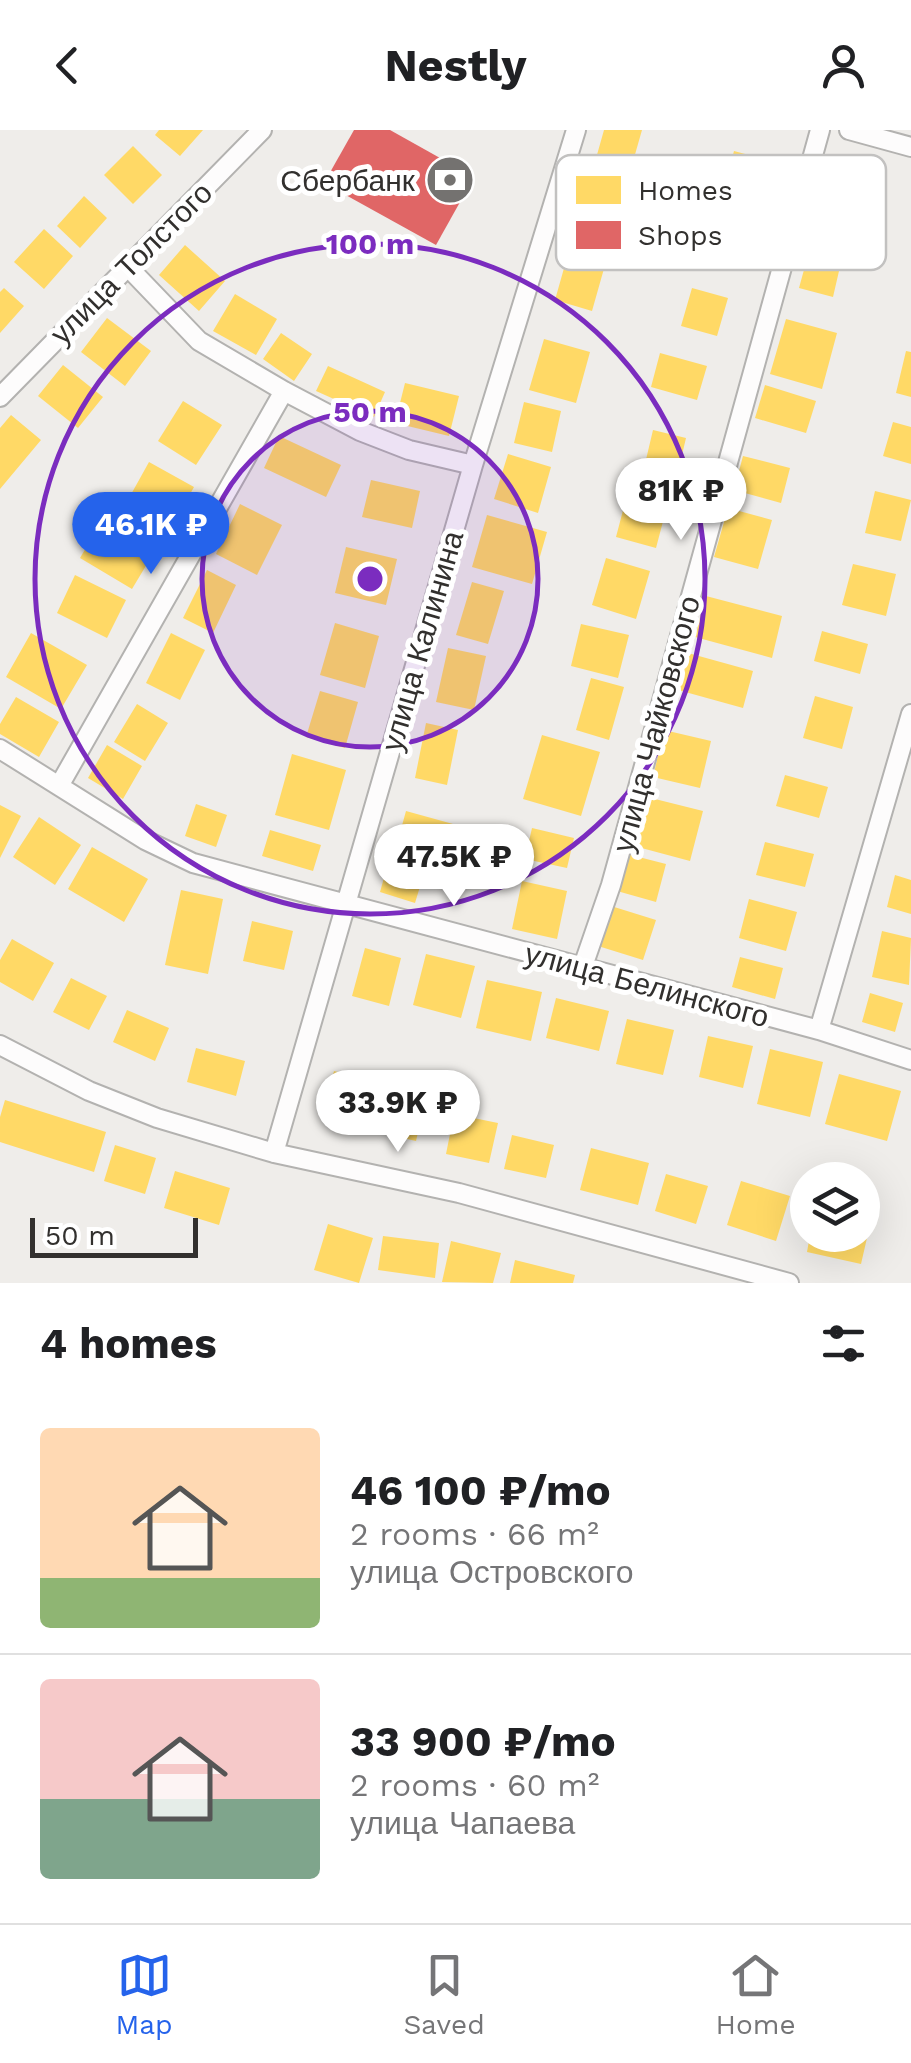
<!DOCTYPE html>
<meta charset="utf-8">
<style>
body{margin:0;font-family:"Work Sans",sans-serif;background:#f2f2f2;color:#202124;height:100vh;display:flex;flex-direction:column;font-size:38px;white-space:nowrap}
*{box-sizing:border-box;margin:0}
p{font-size:32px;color:#757577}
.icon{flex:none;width:55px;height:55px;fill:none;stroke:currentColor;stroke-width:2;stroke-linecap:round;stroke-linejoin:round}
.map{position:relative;height:1153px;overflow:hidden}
.drawer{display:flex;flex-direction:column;background:#fff;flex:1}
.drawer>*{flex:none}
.buttons{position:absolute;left:790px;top:1032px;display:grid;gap:20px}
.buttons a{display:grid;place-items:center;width:90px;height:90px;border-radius:50%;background:#fff;box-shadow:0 10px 40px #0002;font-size:50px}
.scale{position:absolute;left:30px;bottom:25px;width:168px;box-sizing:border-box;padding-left:10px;border:5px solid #32302e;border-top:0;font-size:28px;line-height:35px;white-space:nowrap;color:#32302e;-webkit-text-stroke:8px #fff;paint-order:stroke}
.price{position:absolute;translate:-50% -85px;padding:0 22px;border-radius:35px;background:#fff;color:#222;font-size:32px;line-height:65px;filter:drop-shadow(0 2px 5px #0008)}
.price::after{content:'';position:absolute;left:50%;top:60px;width:30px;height:22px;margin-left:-15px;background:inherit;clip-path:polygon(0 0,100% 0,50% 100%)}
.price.active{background:#2563eb;color:#fff}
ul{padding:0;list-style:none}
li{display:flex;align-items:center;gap:30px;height:250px;padding:0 40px}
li+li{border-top:2px solid #e0e0e0}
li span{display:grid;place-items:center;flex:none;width:280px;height:200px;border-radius:10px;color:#555}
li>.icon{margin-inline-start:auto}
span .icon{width:120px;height:120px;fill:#fffc;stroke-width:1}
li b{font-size:42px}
h2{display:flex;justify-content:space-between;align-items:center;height:120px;padding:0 40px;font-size:42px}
header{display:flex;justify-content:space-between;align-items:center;height:130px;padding:0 40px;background:#fff;font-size:45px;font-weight:700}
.dock{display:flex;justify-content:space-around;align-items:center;height:140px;border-top:2px solid #e0e0e0;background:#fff;font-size:28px;color:#757577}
.dock a{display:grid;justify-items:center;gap:5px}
.dock .active{color:#2563eb}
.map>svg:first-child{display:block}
</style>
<header><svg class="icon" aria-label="back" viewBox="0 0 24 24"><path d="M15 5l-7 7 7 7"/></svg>Nestly<svg class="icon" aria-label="person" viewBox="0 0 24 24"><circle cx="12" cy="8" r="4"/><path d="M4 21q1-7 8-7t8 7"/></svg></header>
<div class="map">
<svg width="911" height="1153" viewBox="0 0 911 1153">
<rect width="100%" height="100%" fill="#efedea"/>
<path fill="#ffd966" d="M159,0H203L180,26L155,5Z
M604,0H642L626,56L591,46Z
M133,16L162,45L133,74L104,45Z
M734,21L760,28L747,76L721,69Z
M84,66L107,88L80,118L57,96Z
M44,99L73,126L44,159L14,132Z
M813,107L845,115L833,167L799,158Z
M185,115L225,151L199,181L159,145Z
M570,117L607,128L592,181L555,170Z
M4,158L24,176L0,203V162Z
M692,158L728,168L717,206L681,196Z
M235,164L277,189L256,225L213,201Z
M107,188L151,221L125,256L81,222Z
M786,189L837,203L822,259L770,244Z
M281,203L312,224L294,251L263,229Z
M544,209L590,222L576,273L529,260Z
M906,221L911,222V267L896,263Z
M660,223L707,236L697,270L651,257Z
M63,235L103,267L78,298L38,266Z
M328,236L385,262L374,287L316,261Z
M405,253L459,266L449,306L395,293Z
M765,255L816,271L806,303L755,288Z
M183,271L222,295L196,335L158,311Z
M524,272L561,281L552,322L514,313Z
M11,285L41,310L0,359V298Z
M893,292L911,297V334L883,326Z
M653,300L686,308L677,346L644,338Z
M279,306L341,335L326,367L264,338Z
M508,324L551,337L538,383L494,369Z
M743,326L790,338L781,373L734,360Z
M149,332L194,357L169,402L124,377Z
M371,350L420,361L412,398L362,387Z
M875,361L911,370L901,411L865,403Z
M626,369L666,380L656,418L616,407Z
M240,374L282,395L257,445L216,424Z
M728,378L772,390L758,439L714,427Z
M487,385L547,402L532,454L472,437Z
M104,387L156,419L132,459L80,428Z
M346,417L397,429L386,475L335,463Z
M606,428L650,441L636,489L592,475Z
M853,434L896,444L886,486L842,475Z
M207,440L236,455L213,503L183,488Z
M75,445L126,470L107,508L57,483Z
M472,452L504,461L488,514L456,505Z
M706,466L782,486L772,528L695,507Z
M335,493L379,506L365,558L320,545Z
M581,494L629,505L618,548L571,536Z
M822,501L868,514L860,544L814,531Z
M31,503L87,535L61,579L6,547Z
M171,503L205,520L180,570L146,553Z
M448,518L486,526L474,580L436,572Z
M688,523L753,541L743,578L678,560Z
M591,548L624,557L609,610L576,600Z
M320,561L358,572L345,618L306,607Z
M815,566L853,577L842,619L803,608Z
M16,567L59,592L39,627L0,604V594Z
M137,574L168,593L145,631L114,612Z
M426,593L458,600L447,655L415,648Z
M664,600L711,611L700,658L653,647Z
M542,605L600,622L581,686L523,669Z
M107,615L142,636L123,669L88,648Z
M292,624L346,640L329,700L275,685Z
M785,645L828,657L819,688L776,676Z
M647,667L703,681L690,731L634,716Z
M196,674L227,685L216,717L185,706Z
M0,675L21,686L0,728Z
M406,681L453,694L445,724L398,710Z
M39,687L81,715L55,755L13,727Z
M532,698L574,708L567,738L525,729Z
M270,700L321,715L313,741L262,726Z
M765,712L814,724L805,757L756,745Z
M92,717L148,749L124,792L68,759Z
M627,724L666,734L656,772L617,761Z
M389,730L425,740L415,773L380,762Z
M895,745L911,750V784L887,777Z
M522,751L567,761L557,809L512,799Z
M181,760L223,769L208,844L165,835Z
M749,769L797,782L786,821L739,808Z
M611,776L656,790L643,830L598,816Z
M252,791L293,801L284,840L243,831Z
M882,801L911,808L909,855L872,847Z
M12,809L54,833L33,871L0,852V830Z
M365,818L401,828L389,876L352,866Z
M426,824L475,836L461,888L413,875Z
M740,827L783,838L775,869L732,857Z
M71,848L107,866L89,900L53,882Z
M487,850L542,862L531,911L476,898Z
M870,863L903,873L895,902L862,892Z
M556,868L609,881L599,921L546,908Z
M127,880L169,898L155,931L113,912Z
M627,889L674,900L663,945L616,934Z
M708,906L753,916L743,958L699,947Z
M196,918L245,931L236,966L187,952Z
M770,919L823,932L810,987L757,974Z
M334,941L368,950L355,998L321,989Z
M839,944L901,961L887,1011L825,994Z
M383,953L427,963L416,1011L372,1001Z
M5,970L106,1002L94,1042L0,1012V987Z
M454,984L498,993L489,1033L446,1024Z
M512,1005L554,1015L546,1048L504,1039Z
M115,1015L156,1028L145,1064L104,1051Z
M591,1018L649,1033L638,1075L580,1060Z
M175,1041L230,1058L219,1095L164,1078Z
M666,1044L708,1056L696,1094L655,1081Z
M741,1051L790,1066L776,1111L727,1095Z
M862,1093L870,1095L861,1134L807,1122L810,1105H862Z
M328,1094L373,1108L359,1153L314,1140Z
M383,1106L439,1113L435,1148L378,1140Z
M451,1111L501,1123L493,1153L442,1152Z
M515,1130L575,1145L573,1153H510Z"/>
<path fill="#e06666" d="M354,0H390L474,47L436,115L324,53Z"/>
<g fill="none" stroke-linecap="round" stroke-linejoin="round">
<g stroke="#b3b2b0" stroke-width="22">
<path id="street" d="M849,0L911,17
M128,137L199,211L284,261L360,301L409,320L473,335
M0,267L262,0
M0,619L145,710L193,733L819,900L911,930
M59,656L284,261
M582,839L611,755L820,0
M819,900L911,584
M0,915L89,961L157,988L274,1023L459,1063L789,1153
M274,1023L473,335L576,0"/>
</g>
<use href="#street" stroke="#fdfcfc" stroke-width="18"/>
</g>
<circle cx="370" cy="449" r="168" fill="#7b2cbf" fill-opacity=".12"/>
<g fill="none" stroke="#7b2cbf" stroke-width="5">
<circle cx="370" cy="449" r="168"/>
<circle cx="370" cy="449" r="335"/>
</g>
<defs>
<g id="bank-disc" transform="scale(2.5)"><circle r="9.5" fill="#747270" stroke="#fff"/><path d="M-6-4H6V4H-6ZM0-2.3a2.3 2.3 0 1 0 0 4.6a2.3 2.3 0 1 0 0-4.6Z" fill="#fff"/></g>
</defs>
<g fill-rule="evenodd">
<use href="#bank-disc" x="450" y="50"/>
</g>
<g text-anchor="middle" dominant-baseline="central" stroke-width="10" stroke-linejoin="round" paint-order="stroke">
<g font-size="30" fill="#32302e" stroke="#fff" text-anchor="end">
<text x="415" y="50">Сбербанк</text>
</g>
<g font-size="30" fill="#32302e" stroke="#fff">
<text transform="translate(131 133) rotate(-45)">улица Толстого</text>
<text transform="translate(422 511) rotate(-74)">улица Калинина</text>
<text transform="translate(656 594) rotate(-75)">улица Чайковского</text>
<text transform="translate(647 855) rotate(15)">улица Белинского</text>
</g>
</g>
<rect x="556" y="25" width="330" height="115" rx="15" fill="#fff" stroke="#c2c1c0" stroke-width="2.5"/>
<rect x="576" y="46" width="45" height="28" fill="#ffd966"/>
<rect x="576" y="91" width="45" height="28" fill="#e06666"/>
<g font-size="28" fill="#32302e">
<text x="638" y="70">Homes</text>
<text x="638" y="115">Shops</text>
</g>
<circle cx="370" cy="449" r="15" fill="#7b2cbf" stroke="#fff" stroke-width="5"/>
<g font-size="30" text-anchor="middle" font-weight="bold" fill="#7b2cbf" stroke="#fff" stroke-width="10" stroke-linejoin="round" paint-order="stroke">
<text x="370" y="124">100 m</text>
<text x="370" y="292">50 m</text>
</g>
</svg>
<div class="buttons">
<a><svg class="icon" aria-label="layers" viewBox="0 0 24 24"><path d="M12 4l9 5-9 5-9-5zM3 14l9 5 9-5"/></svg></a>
</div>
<div class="scale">50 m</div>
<b class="price" style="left:681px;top:413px">81K ₽</b>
<b class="price active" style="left:151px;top:447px">46.1K ₽</b>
<b class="price" style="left:454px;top:779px">47.5K ₽</b>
<b class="price" style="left:398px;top:1025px">33.9K ₽</b>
</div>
<section class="drawer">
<h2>4 homes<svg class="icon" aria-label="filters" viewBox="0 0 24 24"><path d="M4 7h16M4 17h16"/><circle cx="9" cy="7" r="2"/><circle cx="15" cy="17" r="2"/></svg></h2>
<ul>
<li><span style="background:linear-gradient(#ffd9b3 75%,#8fb573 0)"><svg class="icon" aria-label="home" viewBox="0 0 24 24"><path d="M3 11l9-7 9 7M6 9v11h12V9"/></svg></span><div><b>46 100 ₽/mo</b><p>2 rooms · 66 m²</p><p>улица Островского</p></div></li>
<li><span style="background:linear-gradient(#f6c9c9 60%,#7fa58c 0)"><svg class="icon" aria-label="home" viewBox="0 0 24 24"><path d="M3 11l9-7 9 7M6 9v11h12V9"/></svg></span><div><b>33 900 ₽/mo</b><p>2 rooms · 60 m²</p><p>улица Чапаева</p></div></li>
</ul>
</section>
<nav class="dock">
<a class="active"><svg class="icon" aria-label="map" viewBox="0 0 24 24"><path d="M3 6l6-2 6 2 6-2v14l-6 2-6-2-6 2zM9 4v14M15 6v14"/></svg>Map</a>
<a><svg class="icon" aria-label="saved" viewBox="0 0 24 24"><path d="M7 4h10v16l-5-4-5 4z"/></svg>Saved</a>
<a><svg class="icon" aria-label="home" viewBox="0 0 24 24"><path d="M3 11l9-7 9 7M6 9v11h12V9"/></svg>Home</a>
</nav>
